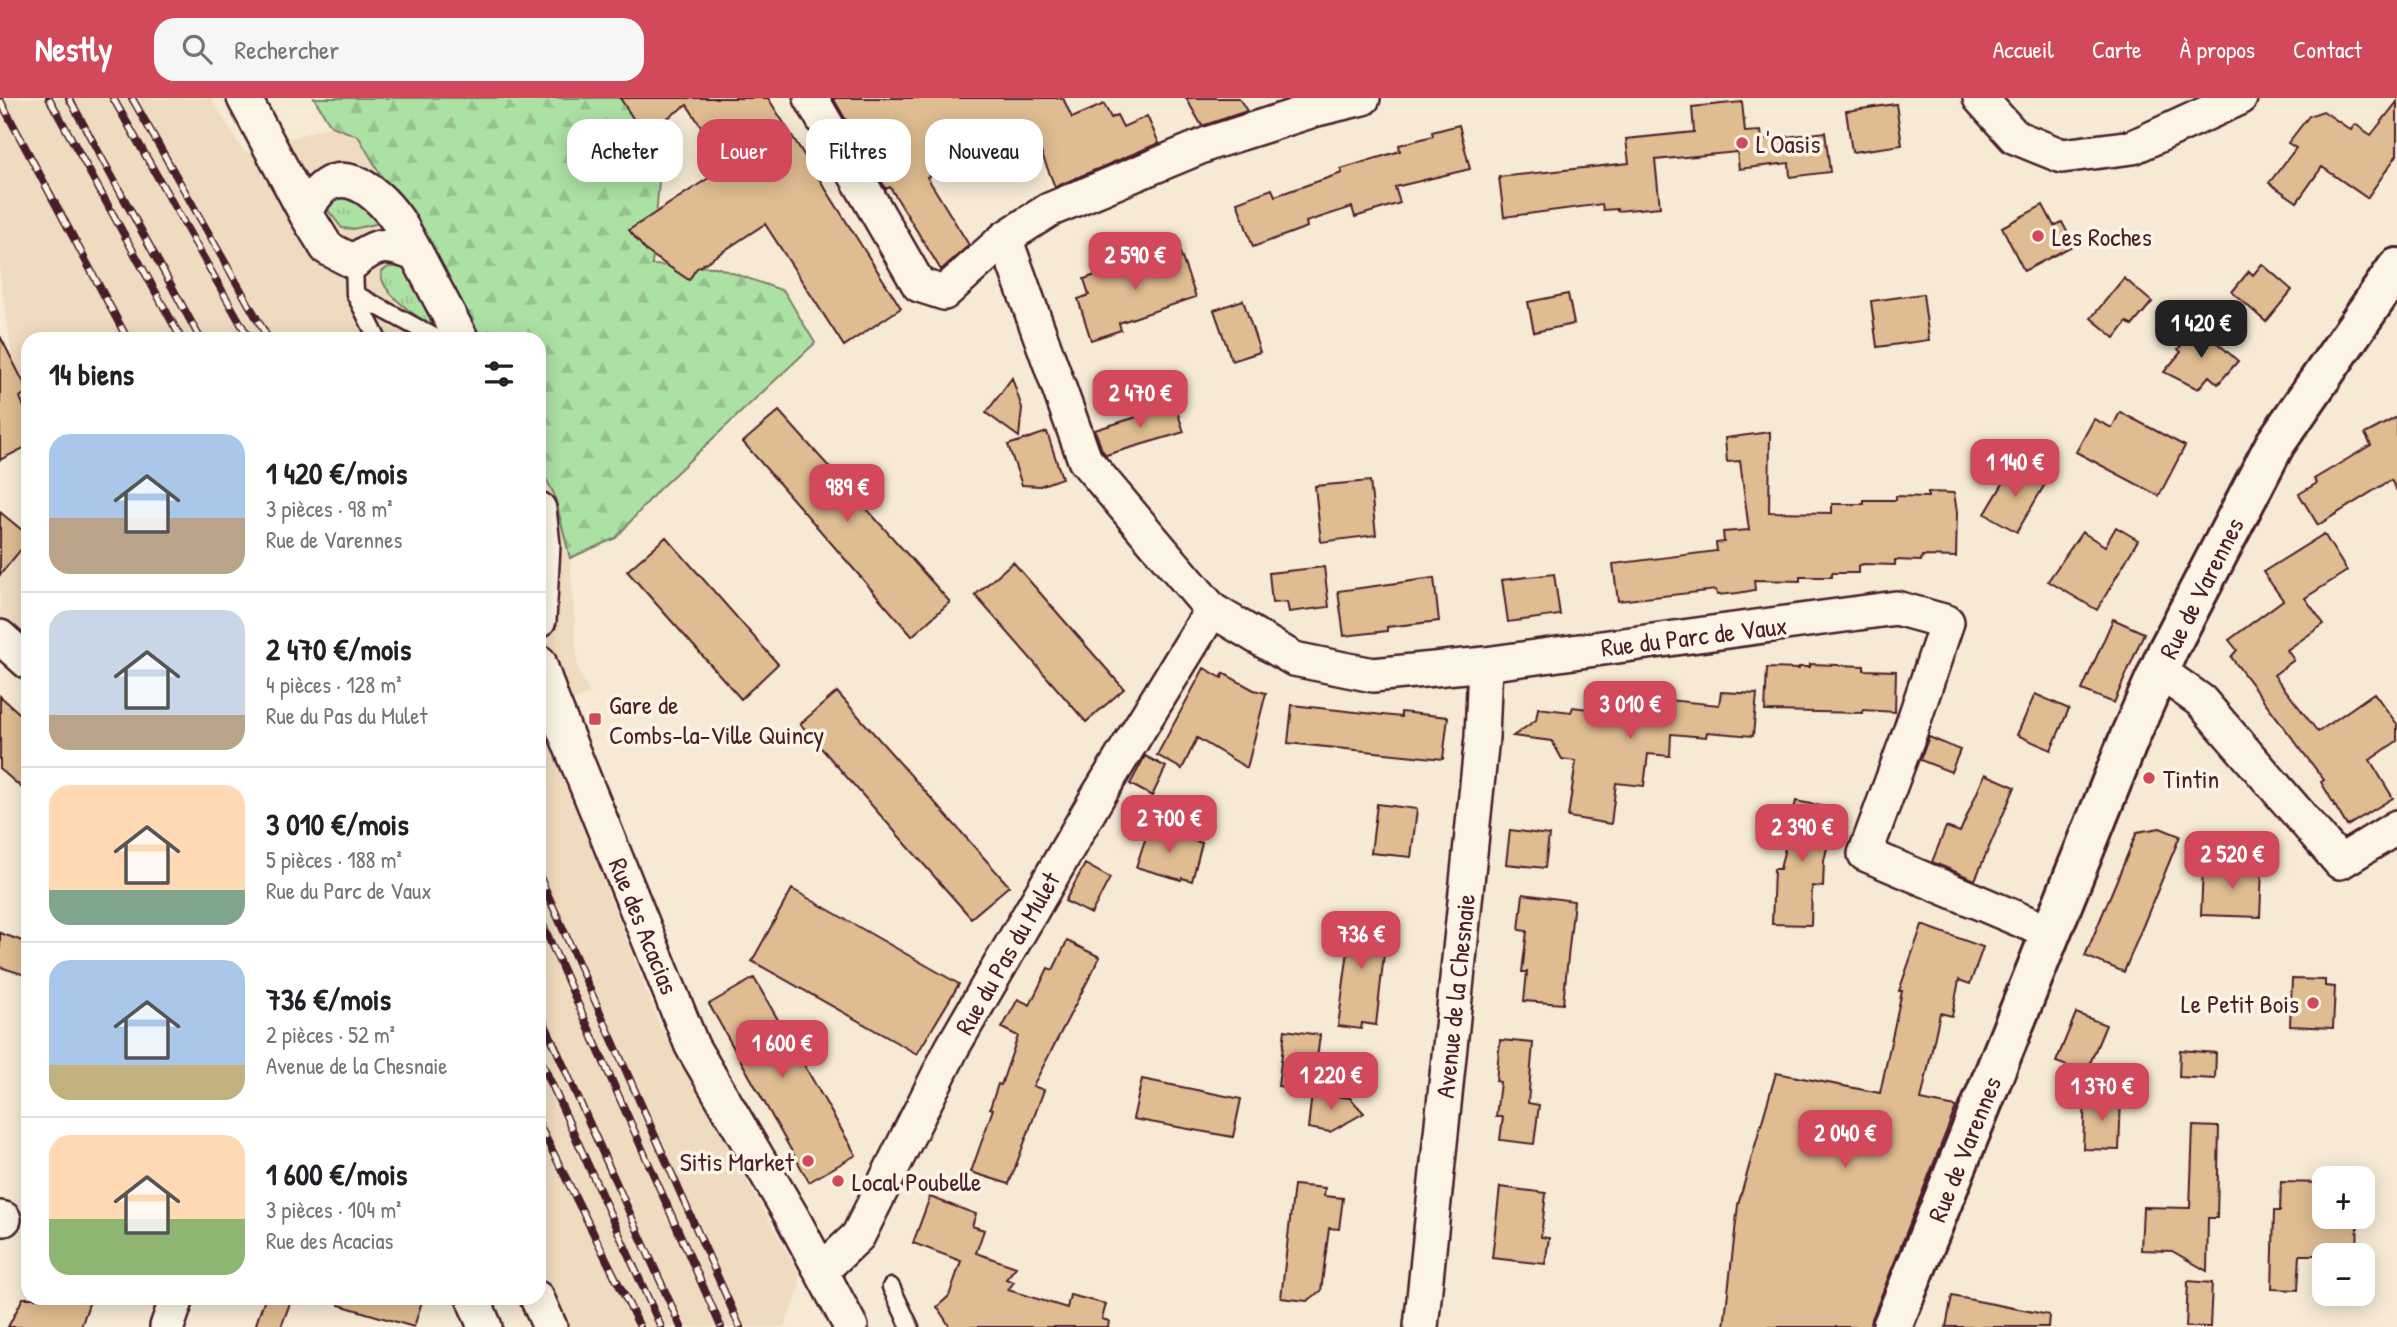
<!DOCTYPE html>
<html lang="fr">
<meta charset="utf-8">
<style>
body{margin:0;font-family:"Patrick Hand",sans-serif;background:#f6f6f6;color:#202124;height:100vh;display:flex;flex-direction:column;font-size:26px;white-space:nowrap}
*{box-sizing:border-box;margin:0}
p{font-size:23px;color:#757577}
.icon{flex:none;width:38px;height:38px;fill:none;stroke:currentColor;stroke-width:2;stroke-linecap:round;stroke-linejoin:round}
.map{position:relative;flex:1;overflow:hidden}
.panel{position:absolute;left:21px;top:234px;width:525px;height:973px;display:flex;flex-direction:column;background:#fff;border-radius:21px;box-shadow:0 4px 18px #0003}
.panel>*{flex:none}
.hud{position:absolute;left:567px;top:21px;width:665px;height:63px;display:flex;gap:14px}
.tools{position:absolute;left:2312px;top:1068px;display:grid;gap:14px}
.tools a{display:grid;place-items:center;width:63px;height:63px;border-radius:14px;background:#fff;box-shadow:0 4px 18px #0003;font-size:35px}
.price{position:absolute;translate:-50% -60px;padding:0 16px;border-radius:14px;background:#d1495b;color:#fff;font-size:23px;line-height:46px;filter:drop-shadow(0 2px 4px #0008)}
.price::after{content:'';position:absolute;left:50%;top:42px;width:21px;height:16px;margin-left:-10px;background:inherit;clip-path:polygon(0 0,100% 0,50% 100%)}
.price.current{background:#222;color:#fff}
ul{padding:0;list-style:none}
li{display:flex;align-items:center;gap:21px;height:175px;padding:0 28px}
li+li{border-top:2px solid #e0e0e0}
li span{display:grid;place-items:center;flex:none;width:196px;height:140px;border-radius:21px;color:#555}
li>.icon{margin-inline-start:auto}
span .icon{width:84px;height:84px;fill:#fffc;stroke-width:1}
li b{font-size:30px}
h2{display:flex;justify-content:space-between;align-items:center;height:84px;padding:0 28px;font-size:30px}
.tag{padding:0 24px;border-radius:21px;background:#fff;box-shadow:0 4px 18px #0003;font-size:24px;line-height:63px}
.tag.current{background:#d1495b;color:#fff}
header{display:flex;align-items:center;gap:42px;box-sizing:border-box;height:98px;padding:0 35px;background:#d1495b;color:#fff}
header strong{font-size:33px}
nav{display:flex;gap:38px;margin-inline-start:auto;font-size:24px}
.search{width:490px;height:63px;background:#f6f6f6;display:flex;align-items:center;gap:18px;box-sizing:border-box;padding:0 24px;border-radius:21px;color:#757577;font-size:26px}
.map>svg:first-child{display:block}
</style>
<header>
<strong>Nestly</strong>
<div class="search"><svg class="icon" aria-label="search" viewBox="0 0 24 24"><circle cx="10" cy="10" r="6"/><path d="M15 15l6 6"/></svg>Rechercher</div>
<nav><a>Accueil</a><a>Carte</a><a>À propos</a><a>Contact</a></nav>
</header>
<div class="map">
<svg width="2397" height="1229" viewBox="0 0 2397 1229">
<defs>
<pattern id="grass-tufts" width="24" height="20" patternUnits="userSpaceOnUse" patternTransform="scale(1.75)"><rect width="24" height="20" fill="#ace1a4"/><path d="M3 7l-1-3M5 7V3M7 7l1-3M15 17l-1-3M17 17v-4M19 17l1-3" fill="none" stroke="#96c18d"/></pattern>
<pattern id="forest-firs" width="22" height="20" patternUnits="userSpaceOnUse" patternTransform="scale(1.75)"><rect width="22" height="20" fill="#ace1a4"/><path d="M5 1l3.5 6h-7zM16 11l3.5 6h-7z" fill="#96c18d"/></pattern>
</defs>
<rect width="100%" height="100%" fill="#f6ead4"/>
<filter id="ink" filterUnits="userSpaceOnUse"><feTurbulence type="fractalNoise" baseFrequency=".0143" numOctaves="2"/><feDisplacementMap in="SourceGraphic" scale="14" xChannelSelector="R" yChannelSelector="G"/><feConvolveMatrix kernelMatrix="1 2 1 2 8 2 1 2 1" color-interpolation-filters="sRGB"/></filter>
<g filter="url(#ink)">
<path fill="#efdcc0" d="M0,0H211L244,54L331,28L358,38L423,149L472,241L28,242V366L0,177Z
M539,367L554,396L570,460L578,573L590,595L540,618L660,928L798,1173L800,1190L784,1229H567L539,1172Z
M28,447V548L0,524V479Z"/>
<path fill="url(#grass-tufts)" stroke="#7b8068" stroke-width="2" d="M341,92L384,124L353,131L342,130L327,111L328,99Z
M401,168L419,181L441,232H437C422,222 376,193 382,173L389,169Z"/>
<path fill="url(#forest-firs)" stroke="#7b8068" stroke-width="2" d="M314,0H629L662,47L652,167L716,169L784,193L815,245L659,391L616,440L570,460L554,396L539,367V242L472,241L423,149L358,38L331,28Z"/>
<path fill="#dfbc91" stroke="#4a1f2b" stroke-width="2" d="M620,0H768L901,210L844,248L765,126L696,171L689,182L646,153L629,132L727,68L687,7L643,36Z
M833,0H1063L1072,20L1104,6L1111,20L1117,17L1123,29L1147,18L1159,45L1055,89L1031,29L927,79L969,147L941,172L890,89L886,91Z
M1186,0H1239L1247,13L1202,28Z
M1742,4L1745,34L1761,33L1762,42L1825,34L1830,74L1790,79L1789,65L1739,71L1737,54L1655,62L1660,109L1617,113V111L1603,112L1602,106L1504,119L1499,79L1629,65L1626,41L1694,34L1692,9Z
M2397,4V57L2367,100L2322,69L2297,104L2269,85L2296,50L2288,45L2309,18L2323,13L2351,32L2355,26L2371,37Z
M1896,6L1902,47L1852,54L1846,13Z
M1459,27L1470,71L1395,89L1400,105L1355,119L1352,109L1306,124L1307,129L1253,149L1237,104L1272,91L1275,98L1342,75L1341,71L1400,53L1399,47L1433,38L1432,34Z
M2043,107L2054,128L2062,124L2074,147L2024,173L2002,129Z
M1178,149L1196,199L1119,225L1121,232L1091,242L1078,201L1089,197L1084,181Z
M2262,166L2292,192L2266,224L2232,194L2249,173L2253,177Z
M2124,180L2152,204L2132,228L2127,224L2115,240L2091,220Z
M1568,196L1574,226L1534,234L1528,204Z
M1923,196L1929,242L1877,249L1871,203Z
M1243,202L1260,254L1232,263L1214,212Z
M2198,228L2238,263L2218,286L2209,278L2198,291L2164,274L2181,254L2178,251Z
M0,238L28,293L20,299L28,319V348L0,362Z
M1012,280L1022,310L1019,339L986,315Z
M1175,307L1184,334L1106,357L1102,352L1095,332Z
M779,313L950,504L912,538L743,344Z
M2120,314L2185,348L2159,398L2076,354L2094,321L2112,330Z
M2397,319V393L2391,382L2318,427L2299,396L2317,385L2314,381L2371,347L2365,336Z
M1047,334L1062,380L1040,388L1022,387L1008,347Z
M1770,334L1769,414L1832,415V406H1864V402H1896V398L1928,399V394L1954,395L1957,414L1956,459L1922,458L1921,463L1895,462V467L1863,466L1858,468V475H1832V479H1800V483L1754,482L1755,492L1738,495L1717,497L1716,492L1618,503L1613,466L1717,453L1716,445L1724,444L1723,434L1749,432L1740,363L1727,364L1725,340Z
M2014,367L2045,386L2017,434L1985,416Z
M1370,383L1376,437L1321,444L1315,388Z
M0,414L28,437V443L0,477Z
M2116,429L2138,442L2097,512L2048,483L2082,434L2105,448Z
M2324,436L2347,473L2305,500L2324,526L2287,552L2294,562L2274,577L2318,634L2374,595L2397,626V643L2370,662L2393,700L2347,728L2321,684L2324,682L2231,559L2237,552L2229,542L2283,502L2263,474Z
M666,439L778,566L741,601L627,473Z
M1013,464L1124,591L1086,624L975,497Z
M1324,469L1329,509L1289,514L1287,504L1272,505L1269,475Z
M1554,476L1560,517L1508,524L1502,482Z
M1434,480L1439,523L1387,529V533L1344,538L1338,493Z
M2113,521L2144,535L2114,605L2082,592Z
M1810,566L1864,568V572L1896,573L1895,614L1863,612V615L1765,613L1767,570L1799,571V569H1810Z
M1204,570L1222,580L1223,575L1254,592L1266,595L1247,670L1197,640L1182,671L1157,657Z
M837,594L1009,788L971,820L800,626Z
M1721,594L1757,596L1753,638L1707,634L1706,639L1671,636L1670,658L1648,656L1644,688L1616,685L1611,726L1568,719L1576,663L1562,661L1552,643L1513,638L1536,622L1538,610L1571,614L1573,609L1603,613L1605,596L1719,607Z
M2035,596L2069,611L2051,652L2017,637Z
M0,598L28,623V695L0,671Z
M1292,607L1401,619V614L1448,619L1443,661L1288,645Z
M1929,639L1960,652L1951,674L1920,662Z
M1145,658L1166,669L1152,698L1130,686Z
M1985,676L2015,689L1975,782L1932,764L1946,729L1960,734Z
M1796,703L1836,711L1824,763L1823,789L1812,788L1811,827L1772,826L1774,771H1780Z
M1377,706L1417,711L1411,759L1371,755Z
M1149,730L1202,745L1192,783L1182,780L1181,782L1136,769Z
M2160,730L2180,738L2124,874L2085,858L2137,734Z
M1510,732L1549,737L1545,770L1506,766Z
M1085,766L1110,780L1091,816L1065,803Z
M2203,768L2262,770L2260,819L2201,817Z
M792,791L959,886L917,956L752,863Z
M1523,796L1574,803L1563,906L1524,903L1527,874H1522L1527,833L1519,832Z
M1339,820L1381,825L1380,837L1386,838L1376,927L1362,925L1361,931L1338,928L1348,853L1336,851Z
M1922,827L1983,849L1970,886L1959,882L1952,918L1940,915L1921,1002L1956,1009L1872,1221L1871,1229H1724L1738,1107L1776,975L1880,995L1902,893H1899Z
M0,835L28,845V878L0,869Z
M1067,843L1100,859L1033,988L1044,992L1009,1086L971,1074L993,1011L990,1010L998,986L1001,987L1018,938L1002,930L1018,901L1030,907L1048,870L1053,872Z
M754,880L856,1057L809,1084L709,906Z
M2292,881L2325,882V888L2335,889L2333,930L2290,928Z
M2076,915L2106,927L2086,975L2056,964Z
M1285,932L1320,937L1313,992L1278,988Z
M1500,942L1533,945L1528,1005L1539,1007L1534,1046L1500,1042L1503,1019H1496L1500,984L1496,983Z
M2180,952L2216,955L2215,981L2179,979Z
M1142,981L1241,1001L1233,1039L1133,1021Z
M1312,995L1350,1000L1364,1015L1330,1034L1308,1030Z
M2085,998L2121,999L2119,1052L2083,1051Z
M2193,1028L2219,1029L2217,1120H2208L2207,1173L2172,1153L2141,1152L2143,1109L2190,1110Z
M2281,1084L2324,1085V1118H2358L2357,1157H2300L2298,1192L2272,1191L2274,1113H2280Z
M1294,1087L1325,1090L1324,1098L1343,1100L1339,1131L1329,1130L1321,1193L1307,1203L1281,1200Z
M1500,1089L1546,1095L1541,1139L1549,1140L1545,1166L1492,1160Z
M930,1099L976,1116L972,1128L984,1132L976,1155L1016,1169L1006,1181L1014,1184L1008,1192L1067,1210L1070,1197L1106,1206L1102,1221L1109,1223L1108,1229H950L937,1209L949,1198L961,1163L913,1145Z
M2188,1183L2212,1185L2210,1229H2186Z
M1952,1198L2049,1217L2048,1229H1946Z
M23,1200H91L81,1229H8Z
M265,1200H292L281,1229H255Z
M339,1200H423L414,1229L339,1207Z"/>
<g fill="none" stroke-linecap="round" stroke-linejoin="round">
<g stroke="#4a1f2b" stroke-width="21">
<path id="lane" d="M354,164L355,196L378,242
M355,196L440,242
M891,1189L910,1229"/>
</g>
<g stroke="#4a1f2b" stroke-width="38">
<path id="street" d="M244,0L306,116L327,150L354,164C378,143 390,146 417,157L462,242
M811,0L919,187L944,195L1005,140L1049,112L1210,45L1317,11L1363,0
M1980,0L2015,39L2062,58L2133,49L2240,0
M306,116C328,58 372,85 398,123C405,134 411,146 417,157
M1005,140L1085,362L1212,512L1294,561L1373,577L1485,566L1896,510L1947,524L1910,634L1865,756L2051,835
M539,411L543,447L539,522
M0,539L28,564
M539,564L552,602L692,948L791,1117L851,1229
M2159,573L2201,603L2340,764L2397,729
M0,1120L4,1121
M821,1173L858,1138L952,950L1098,698L1212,512
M473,1200L485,1229
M537,1200L550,1229
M167,1229L177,1200
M1421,1229L1482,639L1485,566"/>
</g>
<g stroke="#4a1f2b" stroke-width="44">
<path id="secondary" d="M1892,1229L2131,636L2168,552L2275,346L2397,170"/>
</g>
<use href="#lane" stroke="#fcf5e5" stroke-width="16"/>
<use href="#street" stroke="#fcf5e5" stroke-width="33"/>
<use href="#secondary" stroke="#fcf5e5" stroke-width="38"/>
<g stroke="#4a1f2b" stroke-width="8">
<path id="rail" d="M49,0L182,242
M69,0L201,242
M113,0L250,242
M132,0L269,242
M0,2L128,242
M539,777L740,1229
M539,818L721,1229
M539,913L681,1229
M539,958L661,1229
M539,1026L640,1229"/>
</g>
<use href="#rail" stroke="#fcf5e5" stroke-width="5" stroke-dasharray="16" stroke-linecap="butt"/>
</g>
</g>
<g fill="#d1495b" stroke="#fcf5e5" stroke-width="2.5">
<circle cx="1742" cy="45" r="7"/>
<circle cx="2038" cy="138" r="7"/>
<rect x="588" y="614" width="14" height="14" rx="3.5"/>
<circle cx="2149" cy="680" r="7"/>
<circle cx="2313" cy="905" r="7"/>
<circle cx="808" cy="1063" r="7"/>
<circle cx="838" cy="1083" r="7"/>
</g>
<g text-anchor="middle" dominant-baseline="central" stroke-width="7" stroke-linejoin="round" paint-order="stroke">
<g font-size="26" fill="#4a1f2b" stroke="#fcf5e5" text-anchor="start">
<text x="1756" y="45">L'Oasis</text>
<text x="2052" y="138">Les Roches</text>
<text x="609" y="606">Gare de<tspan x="609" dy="30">Combs-la-Ville Quincy</tspan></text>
<text x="2163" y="680">Tintin</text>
<text x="2299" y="905" text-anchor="end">Le Petit Bois</text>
<text x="794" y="1063" text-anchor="end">Sitis Market</text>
<text x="852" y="1083">Local Poubelle</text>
</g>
<g font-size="26" fill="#4a1f2b" stroke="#fcf5e5">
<text transform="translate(2201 490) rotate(-63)">Rue de Varennes</text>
<text transform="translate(1694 538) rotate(-7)">Rue du Parc de Vaux</text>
<text transform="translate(644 828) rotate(68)">Rue des Acacias</text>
<text transform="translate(1007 855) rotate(-60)">Rue du Pas du Mulet</text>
<text transform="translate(1455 898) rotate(-84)">Avenue de la Chesnaie</text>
<text transform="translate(1964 1051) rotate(-68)">Rue de Varennes</text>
</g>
</g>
</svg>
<div class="tools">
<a>+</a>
<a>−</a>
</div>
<b class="price" style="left:1135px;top:194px">2 590 €</b>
<b class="price current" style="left:2201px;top:262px">1 420 €</b>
<b class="price" style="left:1140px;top:332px">2 470 €</b>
<b class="price" style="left:2015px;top:401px">1 140 €</b>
<b class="price" style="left:847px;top:426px">989 €</b>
<b class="price" style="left:1630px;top:643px">3 010 €</b>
<b class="price" style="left:1169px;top:757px">2 700 €</b>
<b class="price" style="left:1802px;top:766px">2 390 €</b>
<b class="price" style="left:2232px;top:793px">2 520 €</b>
<b class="price" style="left:1361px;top:873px">736 €</b>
<b class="price" style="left:782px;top:982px">1 600 €</b>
<b class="price" style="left:1331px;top:1014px">1 220 €</b>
<b class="price" style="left:2102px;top:1025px">1 370 €</b>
<b class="price" style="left:1845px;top:1072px">2 040 €</b>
<div class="hud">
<a class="tag">Acheter</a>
<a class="tag current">Louer</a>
<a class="tag">Filtres</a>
<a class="tag">Nouveau</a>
</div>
<section class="panel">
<h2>14 biens<svg class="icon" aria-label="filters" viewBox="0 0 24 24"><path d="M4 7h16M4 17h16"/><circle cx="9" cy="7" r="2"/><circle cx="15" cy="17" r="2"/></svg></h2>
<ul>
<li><span style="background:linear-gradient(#a9c7e8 60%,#b9a48a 0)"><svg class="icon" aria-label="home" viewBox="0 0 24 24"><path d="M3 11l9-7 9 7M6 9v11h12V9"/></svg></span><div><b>1 420 €/mois</b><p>3 pièces · 98 m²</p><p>Rue de Varennes</p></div></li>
<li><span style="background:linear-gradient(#c9d6e8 75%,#b9a48a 0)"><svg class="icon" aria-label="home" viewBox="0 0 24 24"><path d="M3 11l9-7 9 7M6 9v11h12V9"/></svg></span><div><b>2 470 €/mois</b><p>4 pièces · 128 m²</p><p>Rue du Pas du Mulet</p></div></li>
<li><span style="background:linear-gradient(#ffd9b3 75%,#7fa58c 0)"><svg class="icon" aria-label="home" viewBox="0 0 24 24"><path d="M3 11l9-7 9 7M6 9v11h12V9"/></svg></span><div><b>3 010 €/mois</b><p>5 pièces · 188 m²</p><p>Rue du Parc de Vaux</p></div></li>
<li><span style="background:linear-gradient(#a9c7e8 75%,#c2b280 0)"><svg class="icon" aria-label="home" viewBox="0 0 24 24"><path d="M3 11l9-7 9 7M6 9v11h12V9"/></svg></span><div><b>736 €/mois</b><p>2 pièces · 52 m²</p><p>Avenue de la Chesnaie</p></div></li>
<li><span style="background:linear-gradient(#ffd9b3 60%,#8fb573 0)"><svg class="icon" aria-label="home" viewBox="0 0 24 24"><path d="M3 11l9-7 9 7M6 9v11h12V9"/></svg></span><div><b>1 600 €/mois</b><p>3 pièces · 104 m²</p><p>Rue des Acacias</p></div></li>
</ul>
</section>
</div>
